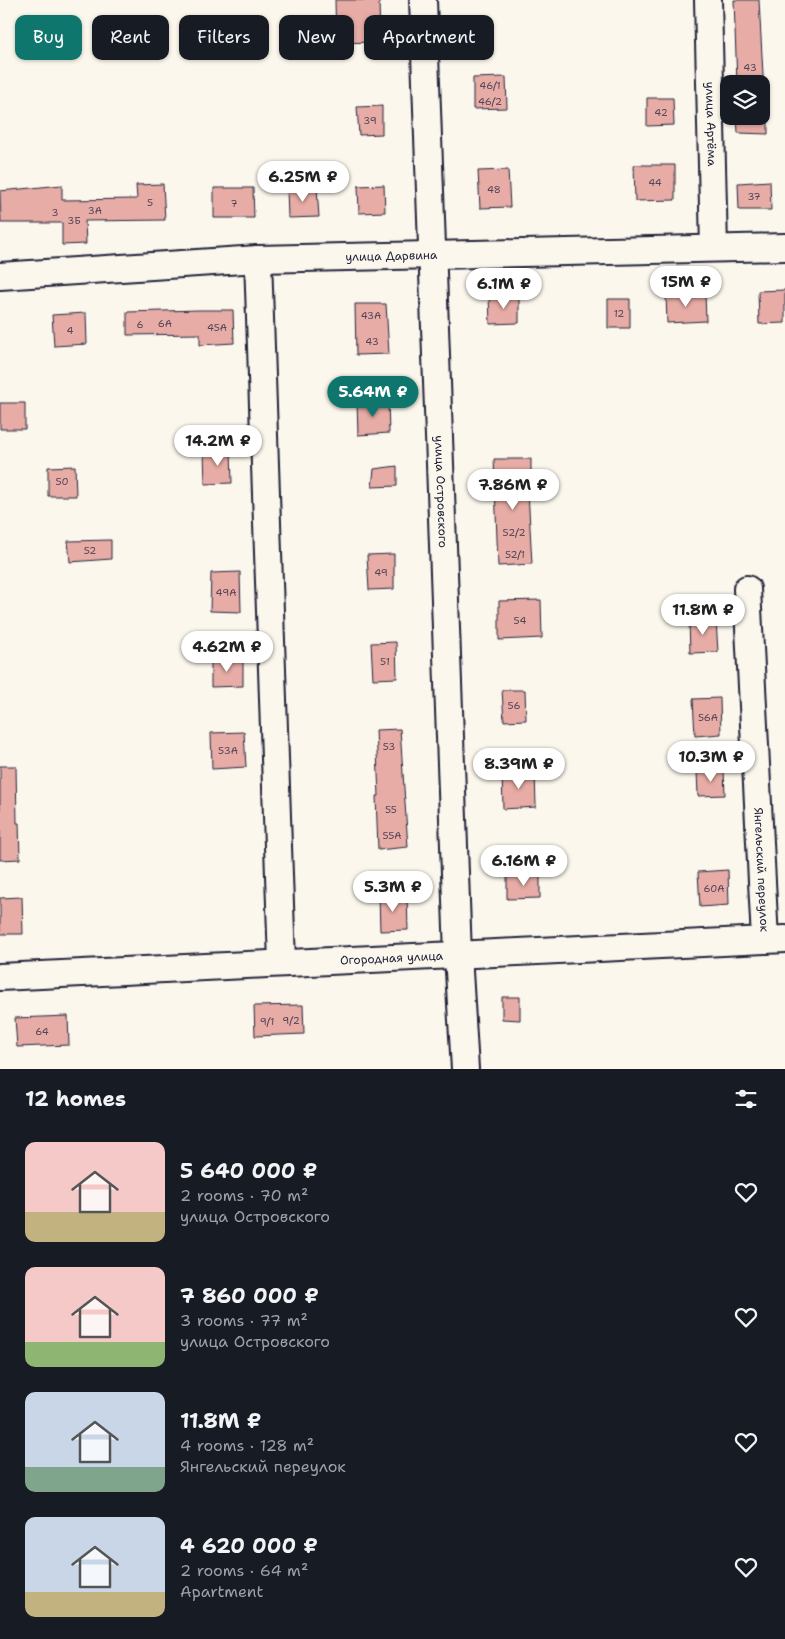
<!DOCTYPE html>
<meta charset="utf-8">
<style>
body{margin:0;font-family:"Shantell Sans",sans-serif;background:#242831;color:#f1f3f6;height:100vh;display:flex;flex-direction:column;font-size:19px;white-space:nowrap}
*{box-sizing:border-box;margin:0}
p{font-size:16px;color:#9ea1a6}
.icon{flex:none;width:28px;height:28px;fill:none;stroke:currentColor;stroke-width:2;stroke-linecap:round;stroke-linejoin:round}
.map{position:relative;height:1069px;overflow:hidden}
.sheet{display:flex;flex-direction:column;background:#171b24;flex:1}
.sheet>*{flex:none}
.banner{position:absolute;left:15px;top:15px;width:500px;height:45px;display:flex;gap:10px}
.controls{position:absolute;left:720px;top:75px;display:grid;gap:10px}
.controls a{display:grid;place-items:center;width:50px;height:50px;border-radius:10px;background:#171b24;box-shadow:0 1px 4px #0004;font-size:25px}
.price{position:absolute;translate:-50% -42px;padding:0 11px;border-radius:18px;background:#fff;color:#222;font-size:16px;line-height:32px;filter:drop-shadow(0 1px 2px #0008)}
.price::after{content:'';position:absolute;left:50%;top:30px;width:15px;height:11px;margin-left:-8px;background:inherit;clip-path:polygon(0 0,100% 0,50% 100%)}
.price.selected{background:#0f766e;color:#fff}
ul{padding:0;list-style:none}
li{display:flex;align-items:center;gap:15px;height:125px;padding:0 25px}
li span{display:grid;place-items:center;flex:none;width:140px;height:100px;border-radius:10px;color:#555}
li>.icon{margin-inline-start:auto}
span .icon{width:60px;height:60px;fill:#fffc;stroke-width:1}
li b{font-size:21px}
h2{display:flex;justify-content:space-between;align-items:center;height:60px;padding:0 25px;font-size:21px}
.pill{padding:0 18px;border-radius:10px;background:#171b24;box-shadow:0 1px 4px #0004;font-size:18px;line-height:45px}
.pill.selected{background:#0f766e;color:#fff}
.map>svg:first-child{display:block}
</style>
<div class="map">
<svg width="785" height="1069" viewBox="0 0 785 1069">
<rect width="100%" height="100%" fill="#fbf7ec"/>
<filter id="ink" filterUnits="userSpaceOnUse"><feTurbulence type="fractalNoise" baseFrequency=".02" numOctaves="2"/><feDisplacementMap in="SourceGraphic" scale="10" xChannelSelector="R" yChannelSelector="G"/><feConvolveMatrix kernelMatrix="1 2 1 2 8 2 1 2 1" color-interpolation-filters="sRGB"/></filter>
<g filter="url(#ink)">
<path fill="#e7aca5" stroke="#22223b" d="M335,0H379L380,42L336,43Z
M734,0H759L765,112H768V134L738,133L737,116H761V84H737Z
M506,77L507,108L473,109V78Z
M647,98H673L674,125L647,126Z
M382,106V134L359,135L357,107Z
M634,165H675V200L635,201Z
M508,170L510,207L480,208L478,171Z
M770,181L771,210H739L738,183Z
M163,184L165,220L85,221L86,244L62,245V223H1L0,191L62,185V200L137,199L136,185Z
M384,185L385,212L359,213L358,186Z
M214,188H253L254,218H214Z
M317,188L319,217L288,218L287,189Z
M785,290V323L759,324L758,291Z
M705,294L706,321L667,323L666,295Z
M489,296H519V323L490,324Z
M608,299H630V328H608Z
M355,304H386L389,354L356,355Z
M199,310H233L234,343L200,345V334L127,335V312Z
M86,313L87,344L54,346L52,315Z
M388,401L389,433L358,435L357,402Z
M0,403H25V429H0Z
M204,451H231L232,483L205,484Z
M494,459H531V491H528L532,564L498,566Z
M75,466L76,496H48V467Z
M397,466V486L372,487L374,469Z
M111,540V559L70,562L68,541Z
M394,554V589L369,590L367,555Z
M240,572L241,612L210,611L211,573Z
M541,600L542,638L499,640V601Z
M689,620H716L718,652L690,653Z
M396,642L397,678L373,679L371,643Z
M211,659H243V686L211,687Z
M502,690H525L526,720L504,721Z
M720,698L721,734L695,736L693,699Z
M400,729L408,847L378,850L376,796H379L376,730Z
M244,732L246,767L212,769L211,733Z
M0,766H16L17,823H19L20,859L0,860Z
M535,771L536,807L503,809L502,772Z
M697,771H724L725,795L698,796Z
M728,870L729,905L700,907L698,872Z
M540,875V898L507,899V876Z
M379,896H407L408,930L380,931Z
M22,897L23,934H0V898Z
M502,997H520V1020L502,1019Z
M303,1005L304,1034L255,1036L254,1006Z
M68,1016L69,1045L17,1047L15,1018Z"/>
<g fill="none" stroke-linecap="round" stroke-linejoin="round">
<g stroke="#22223b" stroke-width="30">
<g id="minor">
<path id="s1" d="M423,0L458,955L465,1069"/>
<path id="s2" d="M708,0L714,248"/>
<path d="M258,259L282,963"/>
<path id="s3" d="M0,276L258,259L785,247"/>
<path id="s4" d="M747,589L765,940"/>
<path id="s5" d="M0,977L785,939"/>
</g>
</g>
<use href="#minor" stroke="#fbf7ec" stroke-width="26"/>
</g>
</g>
<g text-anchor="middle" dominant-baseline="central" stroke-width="4" stroke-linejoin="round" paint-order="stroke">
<g font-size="10" fill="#534456">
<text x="750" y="67">43</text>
<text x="490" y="85">46/1</text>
<text x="490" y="101">46/2</text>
<text x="661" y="112">42</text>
<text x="370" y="120">39</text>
<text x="655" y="182">44</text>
<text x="494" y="189">48</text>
<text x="754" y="196">37</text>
<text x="150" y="202">5</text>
<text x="234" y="203">7</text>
<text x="95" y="210">3А</text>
<text x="55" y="212">3</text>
<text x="74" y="220">3Б</text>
<text x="619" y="313">12</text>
<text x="371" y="315">43А</text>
<text x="165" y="323">6А</text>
<text x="140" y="324">6</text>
<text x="217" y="327">45А</text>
<text x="70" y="330">4</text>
<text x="372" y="341">43</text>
<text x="62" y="481">50</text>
<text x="514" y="532">52/2</text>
<text x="90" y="550">52</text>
<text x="515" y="554">52/1</text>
<text x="381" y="572">49</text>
<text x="226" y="592">49А</text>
<text x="520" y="620">54</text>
<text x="385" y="661">51</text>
<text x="514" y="705">56</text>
<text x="708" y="717">56А</text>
<text x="389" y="746">53</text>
<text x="228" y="750">53А</text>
<text x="391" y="809">55</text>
<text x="392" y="835">55А</text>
<text x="714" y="888">60А</text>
<text x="291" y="1020">9/2</text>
<text x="267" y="1021">9/1</text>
<text x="42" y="1031">64</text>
</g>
<g font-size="12" fill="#22223b" stroke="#fbf7ec">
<text stroke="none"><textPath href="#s2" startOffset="124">улица Артёма</textPath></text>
<text stroke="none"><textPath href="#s3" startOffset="392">улица Дарвина</textPath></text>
<text stroke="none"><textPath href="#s1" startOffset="492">улица Островского</textPath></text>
<text stroke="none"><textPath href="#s4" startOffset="281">Янгельский переулок</textPath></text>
<text stroke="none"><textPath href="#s5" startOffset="392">Огородная улица</textPath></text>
</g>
</g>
</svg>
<div class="controls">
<a><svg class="icon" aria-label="layers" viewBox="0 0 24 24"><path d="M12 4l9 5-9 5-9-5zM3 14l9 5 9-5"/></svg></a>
</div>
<b class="price" style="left:303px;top:203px">6.25M ₽</b>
<b class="price" style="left:686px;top:308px">15M ₽</b>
<b class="price" style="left:504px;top:310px">6.1M ₽</b>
<b class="price selected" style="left:373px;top:418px">5.64M ₽</b>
<b class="price" style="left:218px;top:467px">14.2M ₽</b>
<b class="price" style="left:513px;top:511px">7.86M ₽</b>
<b class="price" style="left:703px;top:636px">11.8M ₽</b>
<b class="price" style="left:227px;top:673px">4.62M ₽</b>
<b class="price" style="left:711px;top:783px">10.3M ₽</b>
<b class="price" style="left:519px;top:790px">8.39M ₽</b>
<b class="price" style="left:524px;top:887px">6.16M ₽</b>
<b class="price" style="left:393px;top:913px">5.3M ₽</b>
<div class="banner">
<a class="pill selected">Buy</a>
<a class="pill">Rent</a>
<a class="pill">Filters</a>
<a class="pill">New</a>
<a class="pill">Apartment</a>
</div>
</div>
<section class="sheet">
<h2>12 homes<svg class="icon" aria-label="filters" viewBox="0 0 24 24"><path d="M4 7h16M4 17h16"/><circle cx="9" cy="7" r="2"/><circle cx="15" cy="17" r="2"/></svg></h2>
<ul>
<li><span style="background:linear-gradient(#f6c9c9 70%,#c2b280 0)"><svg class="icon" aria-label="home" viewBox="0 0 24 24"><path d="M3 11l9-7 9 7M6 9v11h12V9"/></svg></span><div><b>5 640 000 ₽</b><p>2 rooms · 70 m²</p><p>улица Островского</p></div><svg class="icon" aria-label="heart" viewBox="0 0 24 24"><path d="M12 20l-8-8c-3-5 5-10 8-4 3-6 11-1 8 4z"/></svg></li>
<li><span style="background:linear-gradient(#f6c9c9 75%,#8fb573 0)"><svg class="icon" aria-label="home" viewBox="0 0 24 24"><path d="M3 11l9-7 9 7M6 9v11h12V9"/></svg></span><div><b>7 860 000 ₽</b><p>3 rooms · 77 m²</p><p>улица Островского</p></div><svg class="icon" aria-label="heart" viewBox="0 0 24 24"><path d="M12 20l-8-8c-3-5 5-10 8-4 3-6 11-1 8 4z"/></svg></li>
<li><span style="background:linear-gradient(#c9d6e8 75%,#7fa58c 0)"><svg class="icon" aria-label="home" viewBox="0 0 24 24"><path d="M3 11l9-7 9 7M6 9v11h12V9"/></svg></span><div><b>11.8M ₽</b><p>4 rooms · 128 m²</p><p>Янгельский переулок</p></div><svg class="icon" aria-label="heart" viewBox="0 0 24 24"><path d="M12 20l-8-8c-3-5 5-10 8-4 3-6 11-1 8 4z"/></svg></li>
<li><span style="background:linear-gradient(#c9d6e8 75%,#c2b280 0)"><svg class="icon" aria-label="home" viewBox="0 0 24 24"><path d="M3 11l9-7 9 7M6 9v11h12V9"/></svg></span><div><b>4 620 000 ₽</b><p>2 rooms · 64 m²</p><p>Apartment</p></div><svg class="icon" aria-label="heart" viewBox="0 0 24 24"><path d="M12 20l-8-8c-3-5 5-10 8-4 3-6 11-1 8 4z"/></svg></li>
</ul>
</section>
